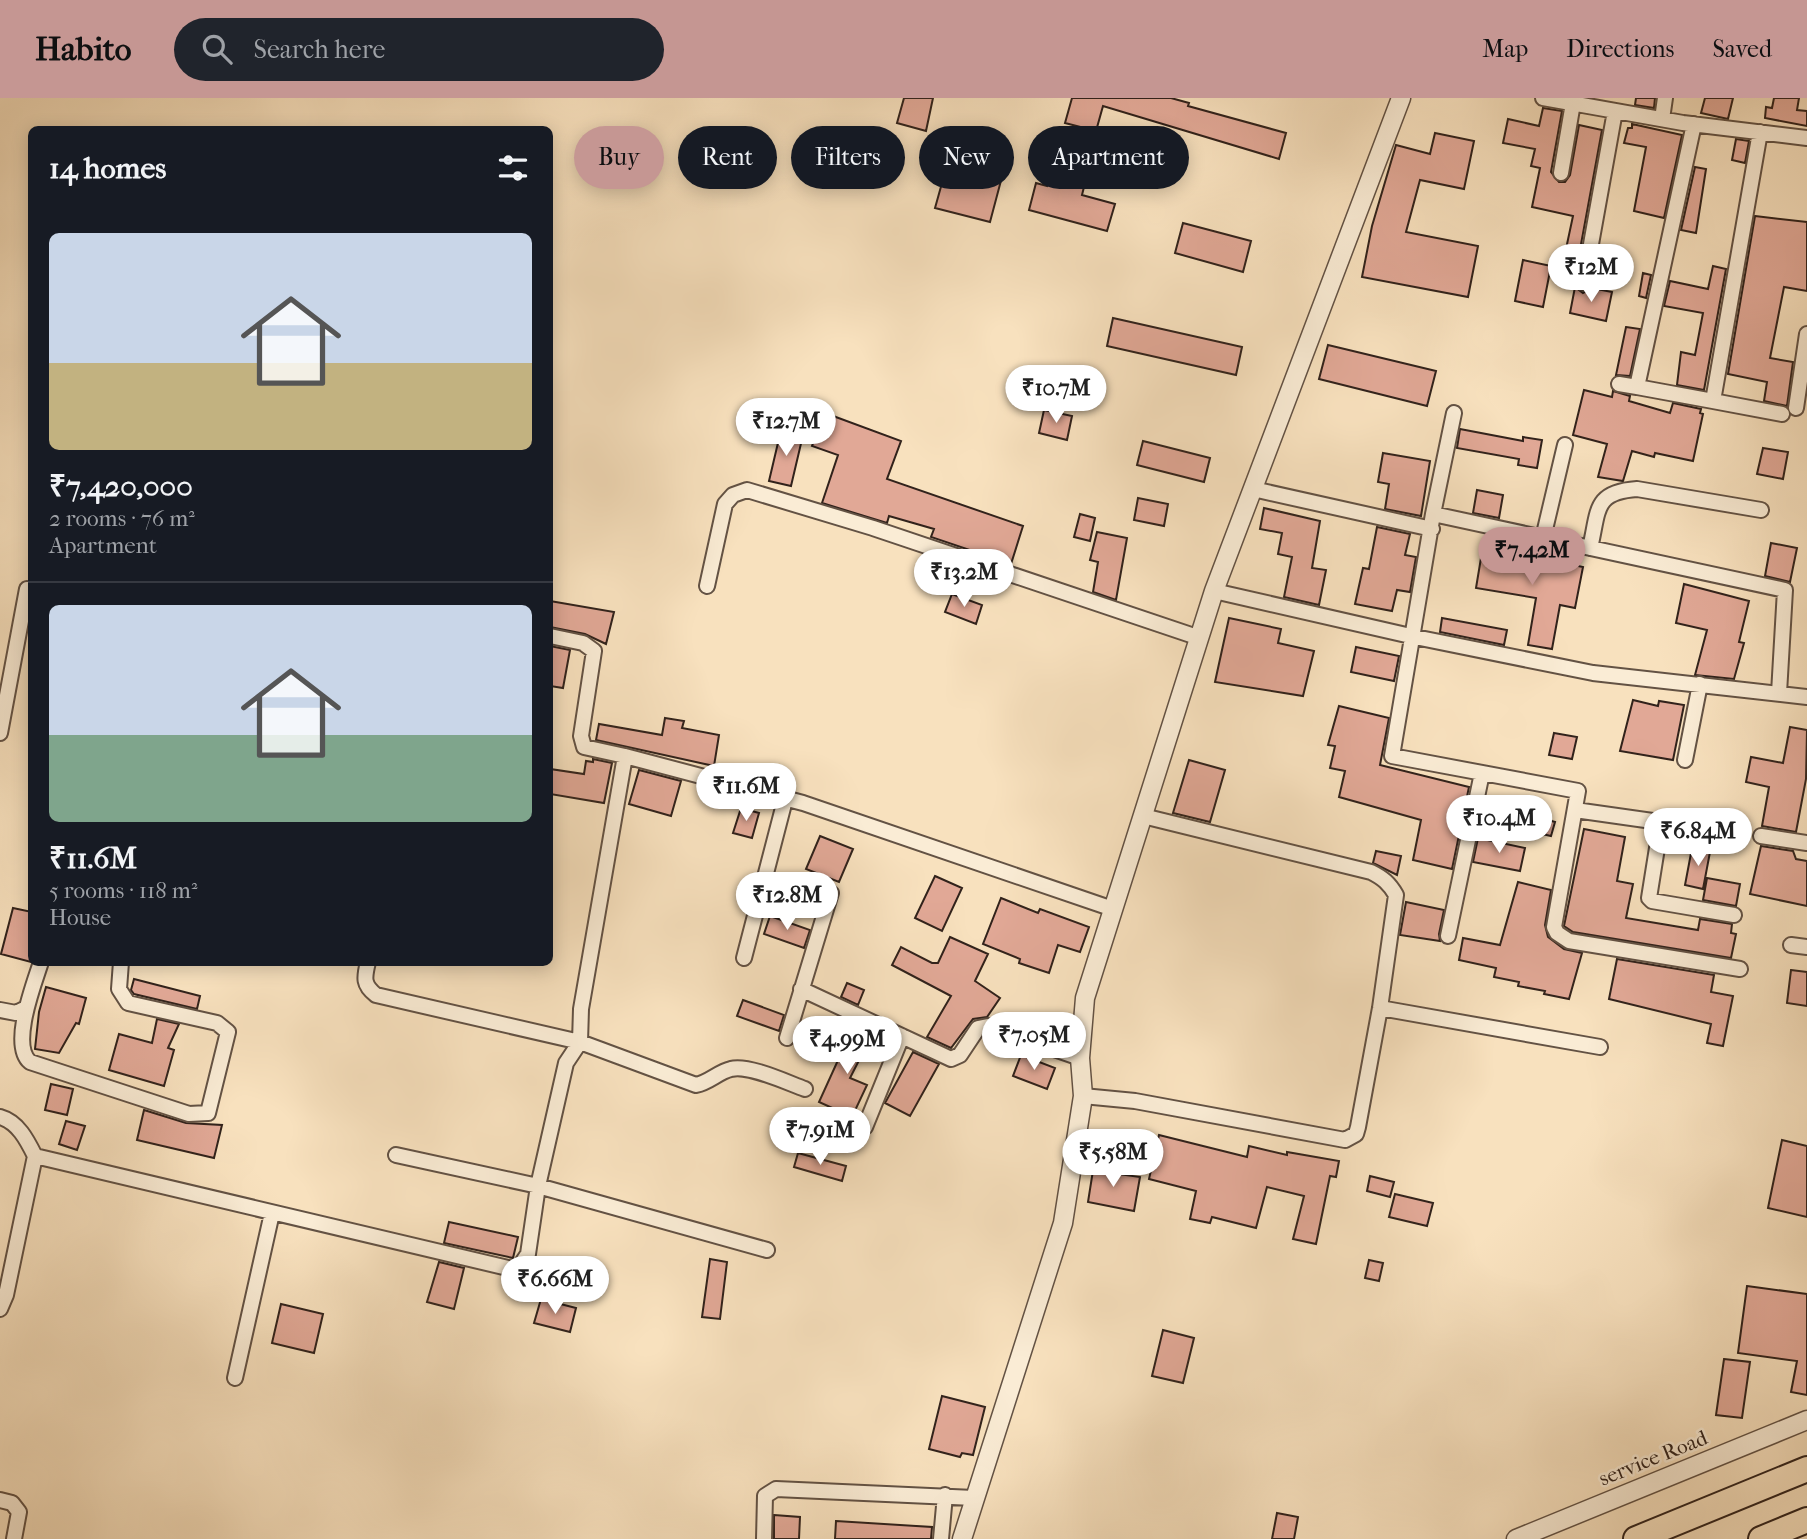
<!DOCTYPE html>
<meta charset="utf-8">
<style>
body{margin:0;font-family:"IM FELL French Canon",serif;background:#20242c;color:#f1f3f6;height:100vh;display:flex;flex-direction:column;font-size:26px;white-space:nowrap}
*{box-sizing:border-box;margin:0}
p{font-size:23px;color:#9ea1a6}
.icon{flex:none;width:38px;height:38px;fill:none;stroke:currentColor;stroke-width:2;stroke-linecap:round;stroke-linejoin:round}
.map{position:relative;flex:1;overflow:hidden}
.side{position:absolute;left:28px;top:28px;width:525px;height:840px;display:flex;flex-direction:column;background:#171b24;border-radius:10px;box-shadow:0 4px 18px #0003}
.side>*{flex:none}
.banner{position:absolute;left:574px;top:28px;width:665px;height:63px;display:flex;gap:14px}
.price{position:absolute;translate:-50% -60px;padding:0 16px;border-radius:24px;background:#fff;color:#222;font-size:23px;line-height:46px;filter:drop-shadow(0 2px 4px #0008)}
.price::after{content:'';position:absolute;left:50%;top:42px;width:21px;height:16px;margin-left:-10px;background:inherit;clip-path:polygon(0 0,100% 0,50% 100%)}
.price.on{background:#c59692;color:#111}
ul{padding:0;list-style:none}
li{display:grid;align-content:center;gap:14px;height:371px;padding:0 21px}
li+li{border-top:2px solid #363941}
li span{display:grid;place-items:center;height:217px;border-radius:10px;color:#555}
li>.icon{margin-inline-start:auto}
span .icon{width:126px;height:126px;fill:#fffc;stroke-width:1}
li b{font-size:30px}
h2{display:flex;justify-content:space-between;align-items:center;height:84px;padding:0 21px;font-size:30px}
.tag{padding:0 24px;border-radius:32px;background:#171b24;box-shadow:0 4px 18px #0003;font-size:24px;line-height:63px}
.tag.on{background:#c59692;color:#111}
header{display:flex;align-items:center;gap:42px;box-sizing:border-box;height:98px;padding:0 35px;background:#c59692;color:#111}
header strong{font-size:33px}
nav{display:flex;gap:38px;margin-inline-start:auto;font-size:24px}
.search{width:490px;height:63px;background:#20242c;display:flex;align-items:center;gap:18px;box-sizing:border-box;padding:0 24px;border-radius:38px;color:#9ea1a6;font-size:26px}
.map>svg:first-child{display:block}
</style>
<header>
<strong>Habito</strong>
<div class="search"><svg class="icon" aria-label="search" viewBox="0 0 24 24"><circle cx="10" cy="10" r="6"/><path d="M15 15l6 6"/></svg>Search here</div>
<nav><a>Map</a><a>Directions</a><a>Saved</a></nav>
</header>
<div class="map">
<svg width="1807" height="1441" viewBox="0 0 1807 1441">
<rect width="100%" height="100%" fill="#f8e1be"/>
<filter id="stains"><feTurbulence type="fractalNoise" baseFrequency=".00286" numOctaves="4"/><feColorMatrix values="0 0 0 0 .2 0 0 0 0 .09 0 0 0 0 .02 0 0 0 .5 -.17"/></filter>
<radialGradient id="worn" r=".72"><stop offset=".6" stop-color="#630" stop-opacity="0"/><stop offset="1" stop-color="#630" stop-opacity=".3"/></radialGradient>
<path fill="#e1a896" stroke="#31221b" stroke-width="2" d="M904,0H933L926,33L897,25Z
M1072,0H1171L1189,5L1188,8L1286,35L1279,61L1103,8L1096,33L1065,25Z
M1636,0H1655L1654,10L1635,7Z
M1705,0H1733L1728,21L1701,15Z
M1774,0H1799L1797,12L1807,13V28L1765,20L1766,9L1772,10Z
M1543,10L1562,13L1551,74L1559,84H1565L1570,77L1579,27L1602,32L1577,168L1563,165L1573,118L1532,109L1540,70L1531,68L1535,51L1503,45L1508,21L1539,28Z
M1632,26L1682,37L1664,120L1634,113L1646,49L1624,45L1628,30H1632Z
M1435,35L1474,43L1464,91L1420,82L1406,134L1478,148L1468,199L1362,179L1372,128L1396,47L1430,56Z
M1736,41L1749,43L1745,65L1732,62Z
M949,60L1003,75L990,124L935,110Z
M1053,68L1087,77L1082,97L1115,106L1107,133L1029,112L1036,85L1047,88Z
M1695,69L1706,71L1696,135L1681,132Z
M1755,118L1807,124V193L1784,189L1770,260L1793,264L1787,308L1764,303L1767,284L1728,276Z
M1183,125L1251,143L1243,174L1175,155Z
M1523,162L1551,168L1543,209L1515,203Z
M1713,168L1726,171L1704,292L1677,287L1681,254L1695,257L1703,215L1664,208L1670,183L1708,191Z
M1643,175L1651,177L1646,200L1639,198Z
M1575,189L1583,195L1592,190L1612,194L1606,223L1570,215Z
M1113,220L1242,249L1236,277L1107,248Z
M1626,229L1640,231L1630,278L1616,277Z
M1328,247L1436,273L1427,308L1319,281Z
M1584,292L1612,299L1613,293L1630,298L1629,303L1670,315L1673,305L1701,311L1700,315L1703,316L1693,363L1655,355L1654,359L1632,353L1623,383L1598,379L1607,346L1573,337Z
M1044,312L1072,318L1067,342L1039,335Z
M825,315L901,343L887,381L1023,428L1011,466L931,439L934,431L889,418L887,425L822,405L838,357L812,348Z
M1460,331L1523,343V339L1542,342L1537,370L1518,367L1519,361L1457,350Z
M781,332L803,337L791,388L769,383Z
M1143,343L1210,360L1204,384L1137,367Z
M1763,350L1788,354L1783,381L1757,376Z
M1383,355L1430,363L1421,418L1385,411L1389,386L1378,384Z
M1477,392L1503,397L1499,420L1473,415Z
M1138,400L1168,406L1164,428L1134,422Z
M1264,410L1320,423L1312,470L1326,472L1319,507L1284,499L1292,459L1278,456L1282,435L1260,431Z
M1080,416L1095,420L1090,443L1074,439Z
M1377,429L1410,436L1405,457L1416,459L1410,494L1397,492L1392,513L1355,506L1363,470L1369,471Z
M1097,434L1127,440L1116,502L1093,494L1098,464L1090,462Z
M1771,445L1797,450L1790,484L1765,478Z
M1483,448L1583,469L1575,510L1560,507L1552,551L1528,547L1536,500L1476,490Z
M1684,486L1749,503L1739,544L1744,545L1734,581L1695,577L1707,532L1676,525Z
M952,496L982,507L976,526L945,514Z
M550,503L614,514L606,546L585,536L550,529Z
M1229,520L1281,531L1278,545L1314,553L1303,598L1215,584Z
M1442,520L1507,532L1504,547L1440,534Z
M550,548L570,552L563,590L550,588Z
M1356,549L1399,558L1394,583L1351,574Z
M1633,602L1658,608L1659,603L1684,607L1673,662L1620,653Z
M1339,608L1389,620L1380,667L1469,689L1452,771L1413,762L1421,722L1339,699L1345,673L1330,670L1335,648L1328,647Z
M665,620L684,623L682,630L719,637L714,668L596,642L599,626L662,637Z
M1790,629L1807,632L1806,681L1796,734L1762,728L1769,689L1746,684L1751,659L1783,665Z
M1554,635L1577,639L1572,661L1549,657Z
M593,661L612,665L604,705L550,696V671L584,676L586,663L593,664Z
M1189,662L1225,672L1210,724L1173,715Z
M639,672L681,683L671,718L629,706Z
M741,710L759,715L752,740L733,735Z
M1537,719L1555,724L1551,738L1533,734Z
M1584,731L1625,739L1617,783L1633,786L1626,820L1698,832L1700,821L1732,826L1731,835L1736,836L1731,860L1573,834L1564,828Z
M820,738L853,751L839,784L806,771Z
M1478,740L1525,750L1520,773L1473,764Z
M1761,748L1793,753L1796,761L1807,763V808L1750,796Z
M1692,750L1710,754L1703,791L1685,787Z
M1376,753L1401,758L1397,777L1373,765Z
M935,778L962,790L942,833L915,820Z
M1707,780L1740,786L1736,808L1703,802Z
M1518,784L1551,792L1545,827L1548,839L1564,851L1582,855L1569,901L1544,896L1545,893L1518,888L1519,884L1494,879L1496,870L1459,862L1463,840L1500,847Z
M1001,800L1038,815L1040,811L1089,829L1080,854L1058,847L1049,875L1019,865L1020,861L983,846Z
M1406,804L1444,812L1439,836L1440,843L1400,837Z
M13,810L32,814L31,864L1,856Z
M770,818L810,832L804,850L764,836Z
M950,839L988,856L975,883L1000,900L987,919L973,921L951,950L927,939L951,898L892,867L901,849L932,865H938Z
M1617,861L1714,877L1711,894L1733,898L1723,948L1707,945L1711,926L1609,901Z
M1791,872L1807,874V908L1787,905Z
M134,881L200,898L197,911L134,896L131,892Z
M847,885L864,892L858,907L841,899Z
M46,889L86,900L79,926L76,925L59,955L35,951L39,914Z
M743,902L784,917L779,933L737,918Z
M157,921L179,926L168,950L174,952L164,988L109,972L119,936L152,945Z
M854,927L872,937L850,980L867,987L852,1019L819,1004Z
M913,954L939,966L910,1018L885,1005Z
M1021,957L1055,970L1047,991L1013,978Z
M51,986L73,991L67,1017L45,1012Z
M144,1012L186,1025L222,1027L214,1060L137,1042Z
M66,1023L85,1028L77,1052L59,1046Z
M1159,1037L1247,1059L1249,1048L1287,1057V1054L1339,1063L1336,1079L1330,1078L1316,1146L1293,1141L1304,1098L1267,1089L1256,1130L1212,1119L1210,1125L1190,1121L1196,1093L1149,1081Z
M1782,1042L1807,1048V1119L1768,1110Z
M798,1055L846,1068L842,1083L794,1069Z
M1094,1066L1112,1069L1111,1075L1140,1079L1134,1113L1088,1104Z
M1370,1078L1394,1084L1390,1099L1367,1093Z
M1395,1096L1433,1105L1427,1128L1389,1119Z
M449,1124L518,1139L513,1160L444,1145Z
M710,1161L727,1164L720,1221L702,1219Z
M1369,1162L1383,1165L1379,1183L1365,1180Z
M439,1164L464,1170L454,1211L427,1204Z
M1747,1188L1807,1196V1297L1791,1294L1797,1263L1738,1255Z
M541,1201L576,1210L570,1234L534,1225Z
M281,1206L323,1216L314,1255L272,1245Z
M1163,1232L1194,1240L1183,1285L1152,1278Z
M1724,1261L1750,1264L1742,1320L1716,1317Z
M942,1298L985,1309L973,1357L962,1355L960,1359L929,1351Z
M1277,1415L1298,1419L1294,1441H1272Z
M774,1417L800,1419L799,1441H774Z
M836,1423L932,1429L931,1441H835Z"/>
<g fill="none" stroke-linecap="round" stroke-linejoin="round">
<g stroke="#635244" stroke-width="18">
<path id="minor" d="M1543,0L1683,25L1807,40
M1662,21L1665,0
M1561,75L1573,5
M1584,185L1615,13
M1619,286L1637,289L1694,26
M1637,289L1713,303L1760,34
M1713,303L1782,316
M1796,310L1807,236
M1253,391L1432,431
M1433,416L1454,315
M1543,440L1565,347
M1590,450C1599,413 1593,394 1637,391L1761,412
M707,488L725,406L733,397L747,392L873,430L1200,540
M1214,493L1415,539L1593,575L1807,599
M550,538L583,545L594,553L581,638L584,649L625,658
M0,635L27,491
M1685,662L1700,586
M1575,712L1723,733
M1661,725L1649,800L1652,803L1734,817
M1761,738L1807,745
M1448,838L1482,675
M1791,847L1807,849
M744,860L785,702
M41,864C34,886 10,947 30,964L189,1016L208,1015L228,934L217,925L128,905L119,891L121,864
M368,864C364,880 363,887 376,897L580,944L696,987C710,984 718,974 731,971C748,966 788,985 805,991
M1740,871L1569,843L1557,835L1554,829L1578,693L1392,658L1433,416L1785,492L1779,595
M801,891L951,961L960,957L978,930L988,928L1080,960
M1380,910L1600,949
M0,912L16,915L26,910
M787,940L831,795
M1083,998L1135,1003L1345,1042L1356,1036L1358,1029L1380,910L1396,797C1389,785 1383,780 1371,774L1143,718
M0,1019C18,1024 27,1042 35,1058
M865,1029L902,938
M396,1057L538,1088L767,1152
M0,1211L6,1197L35,1058L512,1171L520,1168L528,1156L538,1088L566,965L580,944L581,911L625,658L803,705L1113,811
M235,1280L272,1115
M0,1402L12,1405L19,1414L14,1441
M764,1441L765,1398L776,1391L974,1400
M941,1441L945,1397"/>
</g>
<g stroke="#635244" stroke-width="21">
<path id="tertiary" d="M962,1441L1063,1125L1083,998L1080,960L1085,900L1214,493L1401,0
M1516,1441L1807,1322"/>
</g>
<g stroke="#31221b" stroke-width="28">
<path id="trunk" d="M1636,1441L1807,1371
M1761,1441L1807,1422"/>
</g>
<use href="#minor" stroke="#faecd5" stroke-width="14"/>
<use href="#tertiary" stroke="#faecd5" stroke-width="18"/>
<use href="#trunk" stroke="#f8e1be" stroke-width="24"/>
</g>
<g text-anchor="middle" dominant-baseline="central" stroke-width="5" stroke-linejoin="round" paint-order="stroke">
<g font-size="21" fill="#31221b" stroke="#faecd5">
<text transform="translate(1653 1360) rotate(-22)">service Road</text>
</g>
</g>
<rect width="100%" height="100%" filter="url(#stains)"/>
<rect width="100%" height="100%" fill="url(#worn)"/>
</svg>
<b class="price" style="left:1591px;top:206px">₹12M</b>
<b class="price" style="left:1056px;top:327px">₹10.7M</b>
<b class="price" style="left:786px;top:360px">₹12.7M</b>
<b class="price on" style="left:1532px;top:489px">₹7.42M</b>
<b class="price" style="left:964px;top:511px">₹13.2M</b>
<b class="price" style="left:746px;top:725px">₹11.6M</b>
<b class="price" style="left:1499px;top:757px">₹10.4M</b>
<b class="price" style="left:1698px;top:770px">₹6.84M</b>
<b class="price" style="left:787px;top:834px">₹12.8M</b>
<b class="price" style="left:1034px;top:974px">₹7.05M</b>
<b class="price" style="left:847px;top:978px">₹4.99M</b>
<b class="price" style="left:820px;top:1069px">₹7.91M</b>
<b class="price" style="left:1113px;top:1091px">₹5.58M</b>
<b class="price" style="left:555px;top:1218px">₹6.66M</b>
<div class="banner">
<a class="tag on">Buy</a>
<a class="tag">Rent</a>
<a class="tag">Filters</a>
<a class="tag">New</a>
<a class="tag">Apartment</a>
</div>
<section class="side">
<h2>14 homes<svg class="icon" aria-label="filters" viewBox="0 0 24 24"><path d="M4 7h16M4 17h16"/><circle cx="9" cy="7" r="2"/><circle cx="15" cy="17" r="2"/></svg></h2>
<ul>
<li><span style="background:linear-gradient(#c9d6e8 60%,#c2b280 0)"><svg class="icon" aria-label="home" viewBox="0 0 24 24"><path d="M3 11l9-7 9 7M6 9v11h12V9"/></svg></span><div><b>₹7,420,000</b><p>2 rooms · 76 m²</p><p>Apartment</p></div></li>
<li><span style="background:linear-gradient(#c9d6e8 60%,#7fa58c 0)"><svg class="icon" aria-label="home" viewBox="0 0 24 24"><path d="M3 11l9-7 9 7M6 9v11h12V9"/></svg></span><div><b>₹11.6M</b><p>5 rooms · 118 m²</p><p>House</p></div></li>
</ul>
</section>
</div>
